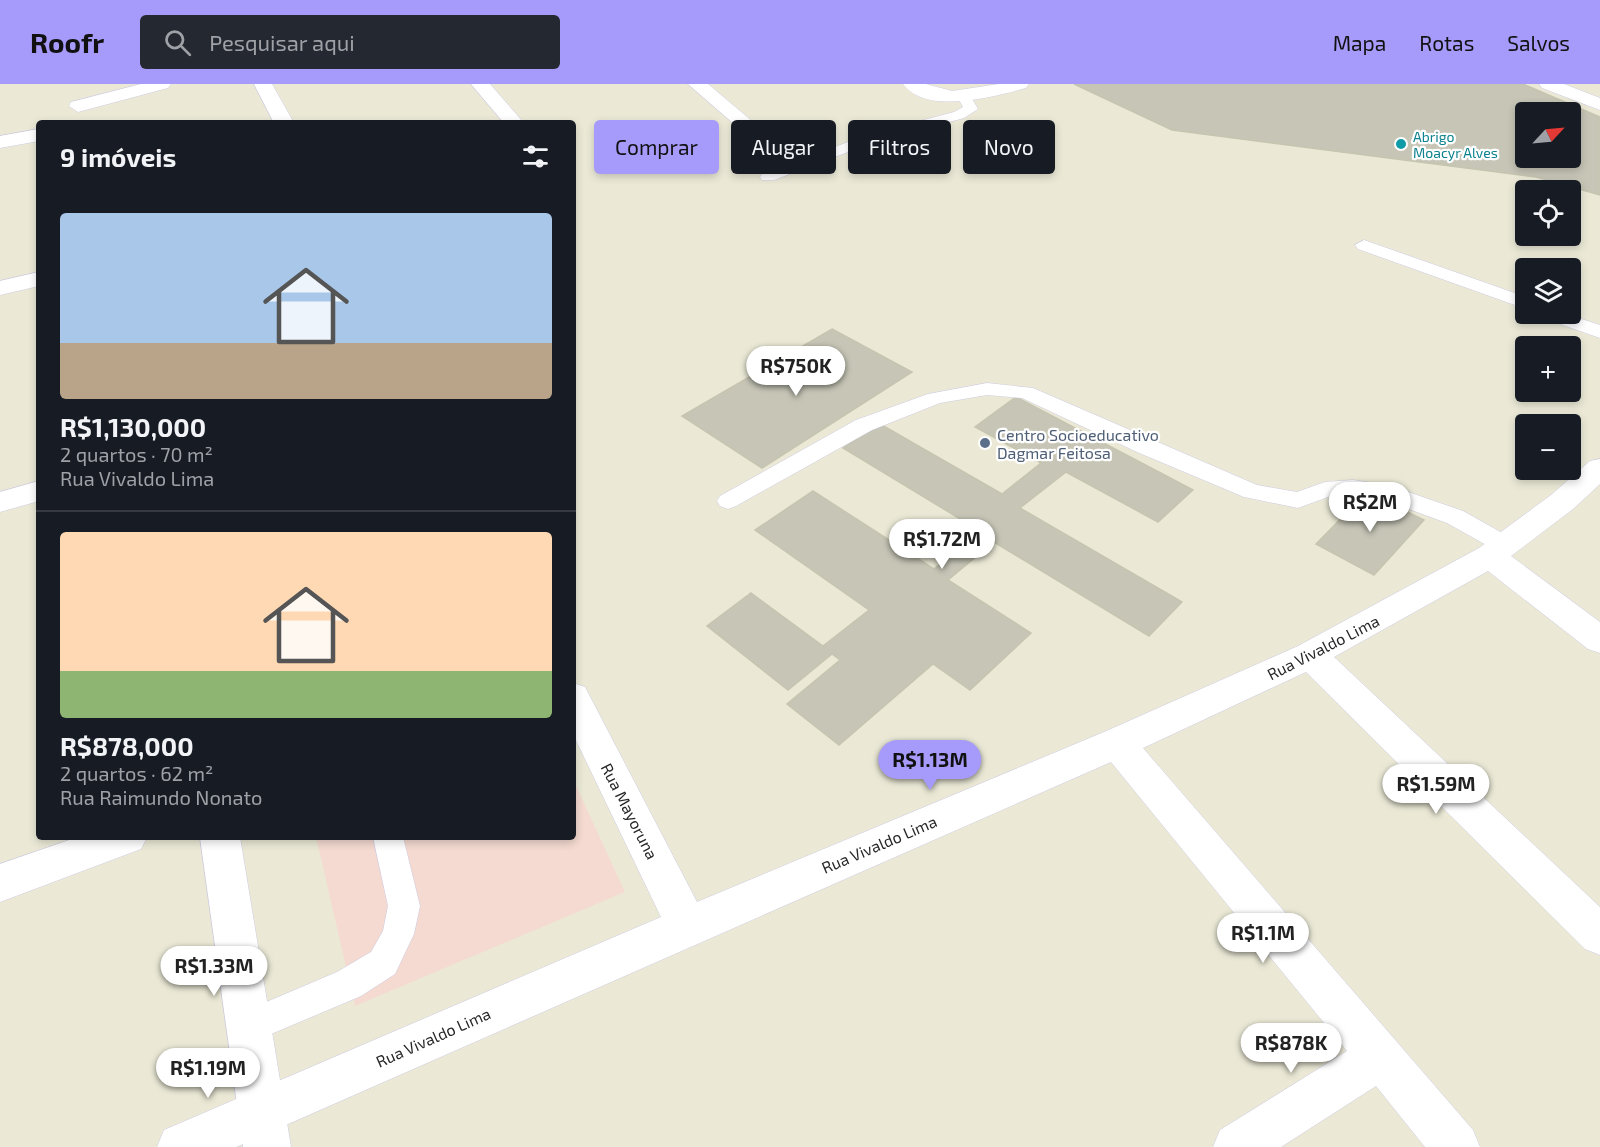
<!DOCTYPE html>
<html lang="pt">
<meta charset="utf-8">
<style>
body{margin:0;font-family:"Exo 2",sans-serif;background:#242831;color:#f1f3f6;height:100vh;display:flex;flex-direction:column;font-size:22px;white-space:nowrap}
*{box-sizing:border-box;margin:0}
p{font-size:20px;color:#9ea1a6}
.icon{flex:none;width:33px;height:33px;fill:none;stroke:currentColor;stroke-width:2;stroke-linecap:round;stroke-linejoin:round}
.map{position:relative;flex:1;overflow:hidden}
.side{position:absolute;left:36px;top:36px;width:540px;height:720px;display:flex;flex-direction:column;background:#171b24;border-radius:6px;box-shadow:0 3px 9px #0003}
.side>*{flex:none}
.guide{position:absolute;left:594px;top:36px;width:570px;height:54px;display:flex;gap:12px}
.needle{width:39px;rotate:64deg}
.fabs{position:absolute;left:1515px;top:18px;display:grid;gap:12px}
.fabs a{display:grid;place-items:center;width:66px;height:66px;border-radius:6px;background:#171b24;box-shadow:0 3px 9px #0003;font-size:30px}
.price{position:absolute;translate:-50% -51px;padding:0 14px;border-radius:21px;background:#fff;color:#222;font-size:20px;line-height:39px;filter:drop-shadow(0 2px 3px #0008)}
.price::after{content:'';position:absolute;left:50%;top:36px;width:18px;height:14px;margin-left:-9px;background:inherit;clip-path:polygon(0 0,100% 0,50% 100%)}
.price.active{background:#a69bfa;color:#111}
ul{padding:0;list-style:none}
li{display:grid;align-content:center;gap:12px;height:318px;padding:0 24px}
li+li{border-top:2px solid #363941}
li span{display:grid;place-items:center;height:186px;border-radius:6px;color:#555}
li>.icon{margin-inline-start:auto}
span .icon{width:108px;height:108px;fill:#fffc;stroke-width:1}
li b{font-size:26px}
h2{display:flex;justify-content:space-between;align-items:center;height:72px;padding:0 24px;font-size:26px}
.chip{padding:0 21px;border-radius:6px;background:#171b24;box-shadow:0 3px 9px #0003;font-size:21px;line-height:54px}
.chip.active{background:#a69bfa;color:#111}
header{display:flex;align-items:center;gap:36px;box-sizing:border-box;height:84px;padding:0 30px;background:#a69bfa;color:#111}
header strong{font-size:28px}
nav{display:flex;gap:33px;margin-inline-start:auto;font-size:21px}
.search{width:420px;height:54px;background:#242831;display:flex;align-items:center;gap:15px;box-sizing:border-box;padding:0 21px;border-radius:6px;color:#9ea1a6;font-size:22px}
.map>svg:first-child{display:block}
</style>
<header>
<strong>Roofr</strong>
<div class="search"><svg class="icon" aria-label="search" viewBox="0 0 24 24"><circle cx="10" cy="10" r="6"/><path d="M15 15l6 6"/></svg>Pesquisar aqui</div>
<nav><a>Mapa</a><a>Rotas</a><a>Salvos</a></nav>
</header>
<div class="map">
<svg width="1600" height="1063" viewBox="0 0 1600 1063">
<rect width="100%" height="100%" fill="#ebe9d6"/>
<path fill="#f4dad1" d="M573,695L625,808L355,922L316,753H573Z"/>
<path fill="#c6c5b6" stroke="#c6c5b0" stroke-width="1.5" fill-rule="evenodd" d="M1074,0H1523L1600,33V111L1536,93L1172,46ZM1526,28H1570V74H1526Z
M832,245L912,288L762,384L682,332Z
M1016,313L1193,406L1158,438L1066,388L1020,424L1182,518L1149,552L994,458L948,496L1031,549L970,606L933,580L839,661L787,620L840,576L832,570L788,606L707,542L751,509L823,562L869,526L755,446L813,407L934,485L980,447L843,364L880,340L1002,410L1041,379L975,343Z
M1367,408L1424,436L1374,491L1316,460Z"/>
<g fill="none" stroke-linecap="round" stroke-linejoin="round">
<g stroke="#cecbe2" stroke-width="1">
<path id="service" d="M965,10L970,11L978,25L964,34L877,57L774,96H762L760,93L762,90L867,51L954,28L963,23L958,14Z
M1364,156L1526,213V225L1358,165L1355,161Z
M1541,230H1566L1600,241V254L1543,234Z
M987,299L1033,304L1257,401L1297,408L1325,398L1353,396L1391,402L1463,427L1513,455L1517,461L1513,467L1505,469L1497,467L1447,439L1387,417L1353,410L1328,413L1298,424L1244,413L1137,368L1022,314L987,311L940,319L872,346L736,422L728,425L720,422L717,417L720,412L856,336L928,310Z
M373,753H403L420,822L414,850L395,890L361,912L250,959L238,954L233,942L238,930L337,888L371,868L383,847L388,822Z"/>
</g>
<g stroke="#cecbe2" stroke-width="1">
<path id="minor" d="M254,0H272L294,39H274Z
M471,0H490L524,39H504Z
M688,0H708L766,49L756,55L749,53Z
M1539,0H1564L1600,14V26L1542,4Z
M39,45V57L0,64V52Z
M39,188V202L0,211V197Z
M1600,375V400L1573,425L1511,472L1600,538V569L1588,565L1488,487L1334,573L1600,823V871L1585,865L1306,588L1143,664L1473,1046L1480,1063H1425L1376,1002L1281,1063H1213L1220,1046L1347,967L1111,678L236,1063H157L164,1046L661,833L573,650V599L585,603L697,818L1104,648L1298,562L1479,464L1551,411L1590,377Z
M78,753H147L141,765L0,818V780Z"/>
</g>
<g stroke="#cecbe2" stroke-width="1">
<path id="tertiary" d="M141,0H171L168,4L78,28L69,22L71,18Z
M903,0H926L952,7L999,0H1029L1026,4C996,12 926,32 903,0Z
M39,397V417L0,428V408Z
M200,753H240L291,1063H243Z"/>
</g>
<use href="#service" fill="#fff" fill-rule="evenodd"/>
<use href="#minor" fill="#fff" fill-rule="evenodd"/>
<use href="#tertiary" fill="#fff" fill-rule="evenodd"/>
</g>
<circle fill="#0f9aa8" stroke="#fff" stroke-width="2" cx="1401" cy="60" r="6"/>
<circle fill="#5c6f8a" stroke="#fff" stroke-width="2" cx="985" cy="359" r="6"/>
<g text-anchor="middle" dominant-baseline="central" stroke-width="4.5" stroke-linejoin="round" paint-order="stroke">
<g font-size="14" fill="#0d838f" stroke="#fff" text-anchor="start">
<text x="1413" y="52">Abrigo<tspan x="1413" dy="16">Moacyr Alves</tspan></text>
</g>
<g font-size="16" fill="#4e5e75" stroke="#fff" text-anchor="start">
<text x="997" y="350">Centro Socioeducativo<tspan x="997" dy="18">Dagmar Feitosa</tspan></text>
</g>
<g font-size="16" fill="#272727" stroke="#fff">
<text transform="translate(1323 563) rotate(-27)">Rua Vivaldo Lima</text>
<text transform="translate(630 727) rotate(63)">Rua Mayoruna</text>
<text transform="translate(879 760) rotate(-23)">Rua Vivaldo Lima</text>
<text transform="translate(433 953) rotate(-24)">Rua Vivaldo Lima</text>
</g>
</g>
</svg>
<div class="fabs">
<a><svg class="needle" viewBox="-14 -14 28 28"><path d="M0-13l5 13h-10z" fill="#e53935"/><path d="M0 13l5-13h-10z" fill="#9ea1a6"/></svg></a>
<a><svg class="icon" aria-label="locate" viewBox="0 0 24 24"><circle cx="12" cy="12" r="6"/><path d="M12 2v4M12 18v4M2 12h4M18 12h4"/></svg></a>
<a><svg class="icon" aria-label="layers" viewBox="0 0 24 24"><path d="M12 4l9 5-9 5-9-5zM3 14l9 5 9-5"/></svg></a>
<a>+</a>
<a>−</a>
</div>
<b class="price" style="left:796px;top:313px">R$750K</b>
<b class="price" style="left:1370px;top:449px">R$2M</b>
<b class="price" style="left:942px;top:486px">R$1.72M</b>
<b class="price active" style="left:930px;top:707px">R$1.13M</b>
<b class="price" style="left:1436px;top:731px">R$1.59M</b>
<b class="price" style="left:1263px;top:880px">R$1.1M</b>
<b class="price" style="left:214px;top:913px">R$1.33M</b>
<b class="price" style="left:1291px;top:990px">R$878K</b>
<b class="price" style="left:208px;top:1015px">R$1.19M</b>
<div class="guide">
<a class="chip active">Comprar</a>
<a class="chip">Alugar</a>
<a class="chip">Filtros</a>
<a class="chip">Novo</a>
</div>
<section class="side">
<h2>9 imóveis<svg class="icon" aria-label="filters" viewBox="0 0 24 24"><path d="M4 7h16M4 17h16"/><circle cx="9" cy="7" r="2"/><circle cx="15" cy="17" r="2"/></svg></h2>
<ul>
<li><span style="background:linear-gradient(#a9c7e8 70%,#b9a48a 0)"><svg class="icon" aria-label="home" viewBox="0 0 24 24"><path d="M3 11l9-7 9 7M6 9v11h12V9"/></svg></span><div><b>R$1,130,000</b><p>2 quartos · 70 m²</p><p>Rua Vivaldo Lima</p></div></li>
<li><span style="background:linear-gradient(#ffd9b3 75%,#8fb573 0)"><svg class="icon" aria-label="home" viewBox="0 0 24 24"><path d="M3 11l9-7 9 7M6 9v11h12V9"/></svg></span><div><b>R$878,000</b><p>2 quartos · 62 m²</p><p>Rua Raimundo Nonato</p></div></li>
</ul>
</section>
</div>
